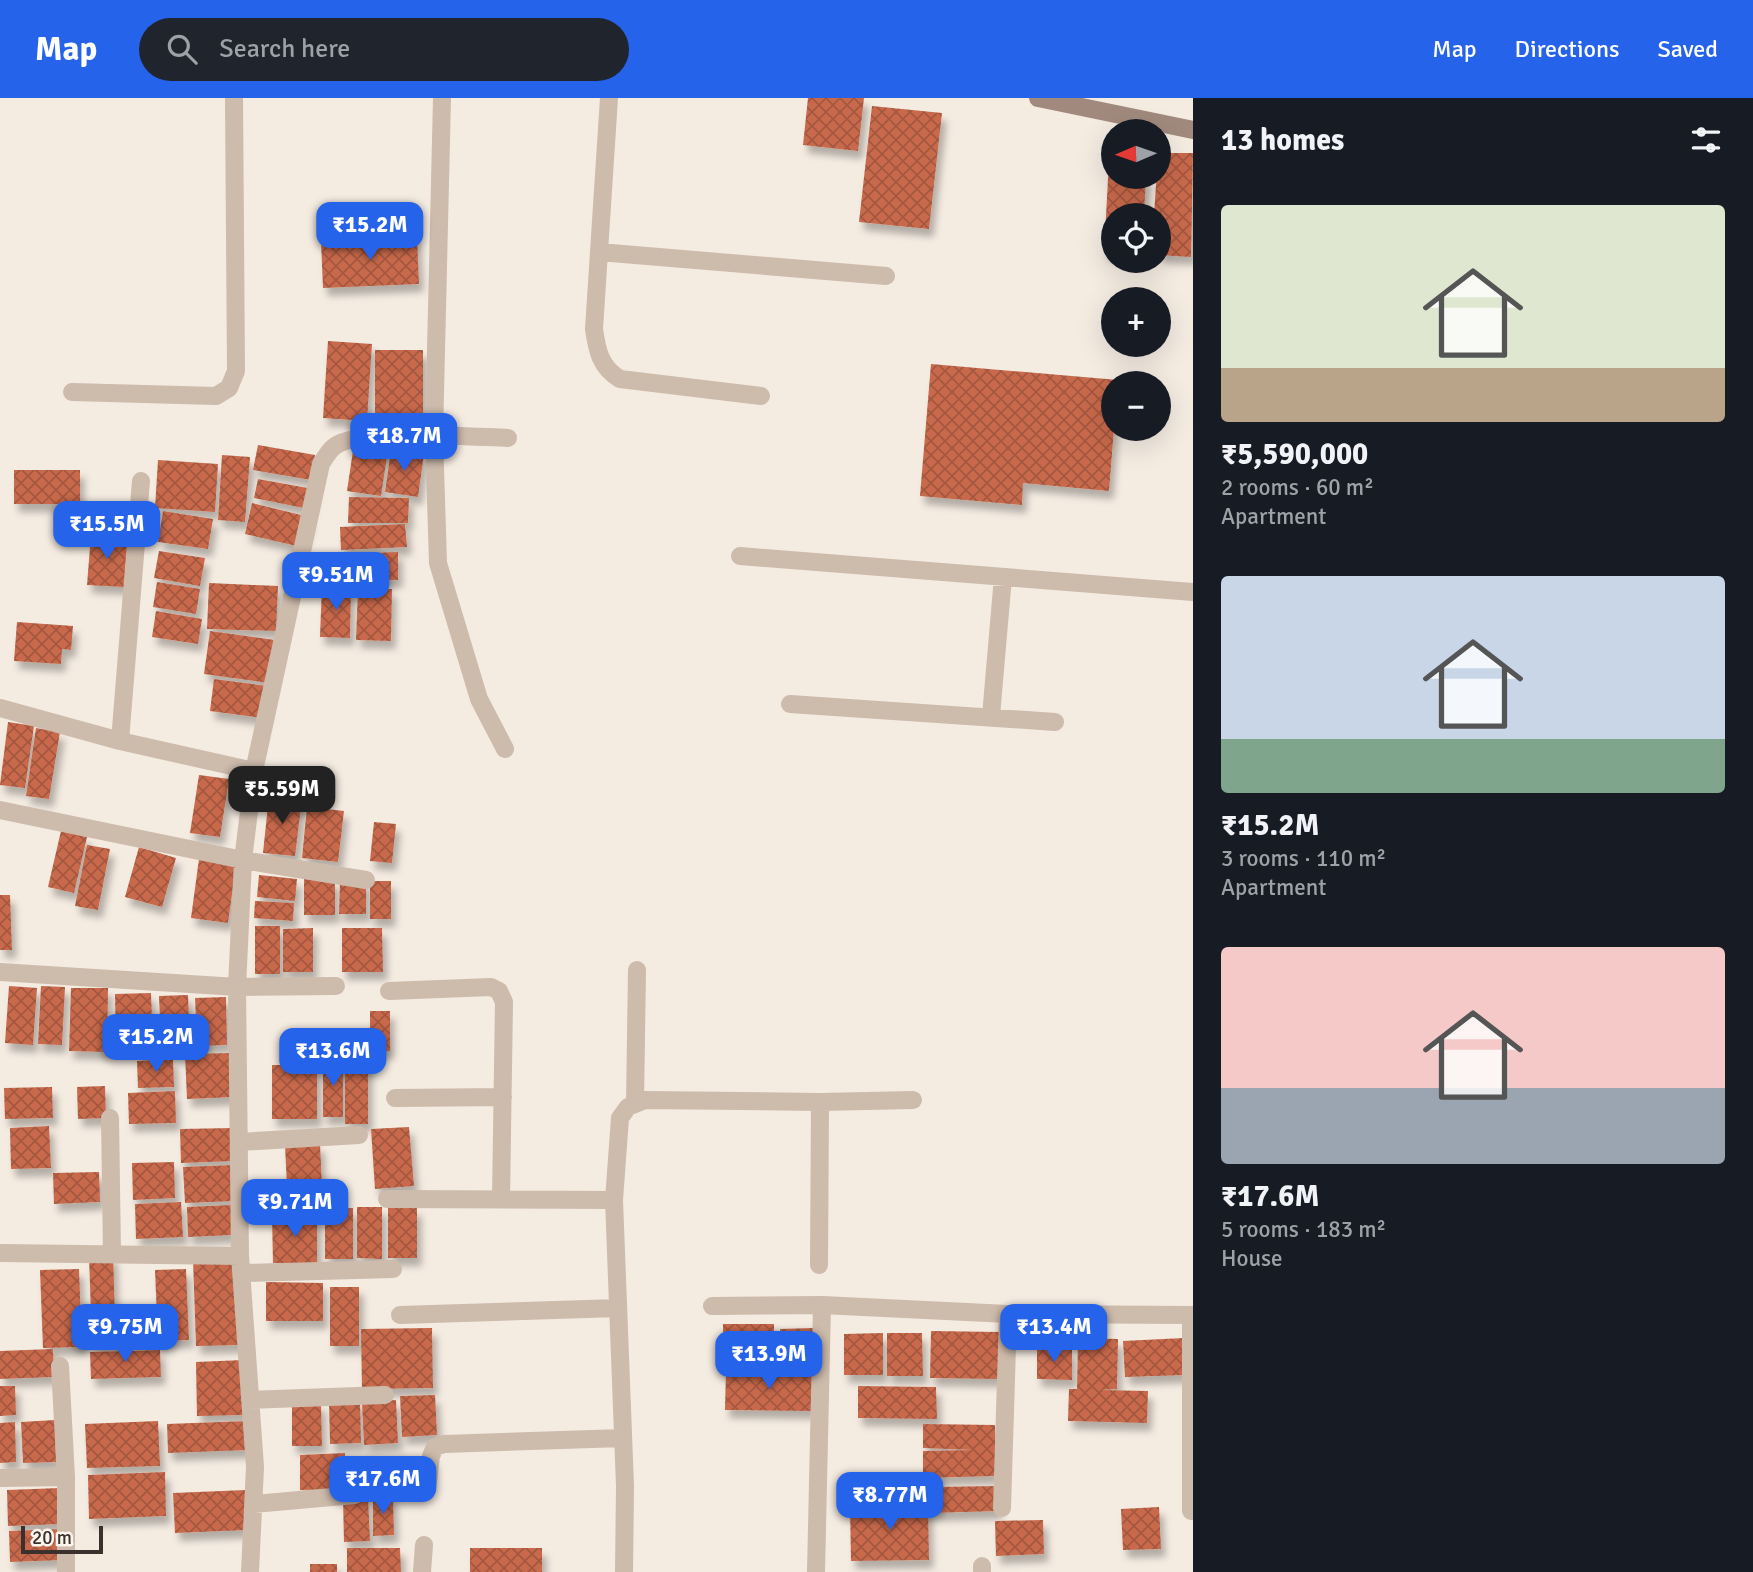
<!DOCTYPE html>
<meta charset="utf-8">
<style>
body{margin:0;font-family:Signika,sans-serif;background:#20242c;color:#f1f3f6;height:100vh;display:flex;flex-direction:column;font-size:26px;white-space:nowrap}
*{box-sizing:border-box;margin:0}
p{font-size:23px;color:#9ea1a6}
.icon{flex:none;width:38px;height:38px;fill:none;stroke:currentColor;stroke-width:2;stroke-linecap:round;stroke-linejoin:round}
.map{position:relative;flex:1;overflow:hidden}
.drawer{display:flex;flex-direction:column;background:#171b24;width:560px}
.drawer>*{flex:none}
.needle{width:46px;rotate:268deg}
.tools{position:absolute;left:1101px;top:21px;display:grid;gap:14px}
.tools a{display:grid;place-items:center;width:70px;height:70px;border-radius:50%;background:#171b24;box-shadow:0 7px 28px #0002;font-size:35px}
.scale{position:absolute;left:21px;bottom:18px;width:82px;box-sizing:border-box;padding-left:7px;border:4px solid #3b302b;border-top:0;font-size:19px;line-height:24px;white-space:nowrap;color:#3b302b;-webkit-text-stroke:5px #fbf5ee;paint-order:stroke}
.price{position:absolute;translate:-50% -60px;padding:0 16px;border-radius:14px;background:#2563eb;color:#fff;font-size:23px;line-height:46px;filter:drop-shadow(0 2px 4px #0008)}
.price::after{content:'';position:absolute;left:50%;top:42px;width:21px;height:16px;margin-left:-10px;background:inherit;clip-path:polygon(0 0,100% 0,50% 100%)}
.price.active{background:#222;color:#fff}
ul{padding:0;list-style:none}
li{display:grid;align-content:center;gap:14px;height:371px;padding:0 28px}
li span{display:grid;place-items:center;height:217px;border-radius:7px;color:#555}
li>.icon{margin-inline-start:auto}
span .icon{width:126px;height:126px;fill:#fffc;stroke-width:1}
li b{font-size:30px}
h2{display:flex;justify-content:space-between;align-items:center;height:84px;padding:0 28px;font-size:30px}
header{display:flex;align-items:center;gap:42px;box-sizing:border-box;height:98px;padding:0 35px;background:#2563eb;color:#fff}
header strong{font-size:33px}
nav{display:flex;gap:38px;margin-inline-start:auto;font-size:24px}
.search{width:490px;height:63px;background:#20242c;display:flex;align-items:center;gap:18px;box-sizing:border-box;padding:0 24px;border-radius:38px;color:#9ea1a6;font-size:26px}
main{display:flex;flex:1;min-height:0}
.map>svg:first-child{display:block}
</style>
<header>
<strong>Map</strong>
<div class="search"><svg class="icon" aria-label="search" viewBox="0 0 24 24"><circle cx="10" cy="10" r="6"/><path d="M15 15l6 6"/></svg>Search here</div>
<nav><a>Map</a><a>Directions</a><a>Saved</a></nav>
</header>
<main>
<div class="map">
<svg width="1193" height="1474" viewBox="0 0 1193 1474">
<defs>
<pattern id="building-cross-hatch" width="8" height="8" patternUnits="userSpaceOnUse" patternTransform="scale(1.75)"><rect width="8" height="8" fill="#c8694b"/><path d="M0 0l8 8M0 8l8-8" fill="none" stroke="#a4573f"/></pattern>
<filter id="shadow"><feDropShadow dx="4.5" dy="8" stdDeviation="3.5" flood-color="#0004"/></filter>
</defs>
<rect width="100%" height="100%" fill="#f4ebe1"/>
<path fill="url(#building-cross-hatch)" filter="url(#shadow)" d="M808,0H864L858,53L803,47Z
M872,8L942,15L929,131L859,124Z
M1110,44H1113V79H1146L1144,117H1113V155H1104Z
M1158,55H1193L1191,159L1158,157V117H1154Z
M417,139L419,186L323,190L321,143Z
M328,243L372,246L367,323L323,320Z
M375,252H423V319H375Z
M931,266L1118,282V285H1113L1114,331L1109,393L1023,385L1022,407L920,398Z
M354,346L388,352L381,398L347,393Z
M258,347L315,357L311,382L253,372Z
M391,351L424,356L418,399L385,394Z
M222,357L250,359L245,424L218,422Z
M158,362L218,366L215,414L155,410Z
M14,372H80V406H14Z
M258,381L313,391L309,411L254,400Z
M349,399L409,400L408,425H348Z
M252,405L309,419L301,449L245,436Z
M163,413L213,421L208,451L158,444Z
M405,426L407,449L341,452L340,429Z
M91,437L128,439L124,489L87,487Z
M159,453L205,460L200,488L154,480Z
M398,454V482L333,483L332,456Z
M157,484L200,491L196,516L153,509Z
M209,485L278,488L276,533L207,531Z
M322,488L351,489L350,540L320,539Z
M358,490L392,491L391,543L356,542Z
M156,513L202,521L198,546L152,539Z
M17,524L73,528L71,552L62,551L61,566L14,563Z
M210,533L275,542L269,585L204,576Z
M214,581L267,588L263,620L210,613Z
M8,624L34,628L25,690L0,687Z
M36,630L60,634L49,701L26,698Z
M199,677L229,681L220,739L190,735Z
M269,698L302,701L295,758L263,755Z
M307,709L344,713L338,764L302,760Z
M374,724L396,726L392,765L370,763Z
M61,733L87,739L74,795L48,789Z
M87,747L110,751L98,812L75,808Z
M139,749L176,760L162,809L125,799Z
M199,761L236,767L228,825L191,820Z
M259,777L297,781L295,803L257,799Z
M304,781L335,782V817H304Z
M340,782H366V816H339Z
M370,783H391V821H370Z
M0,797H10L12,852H0Z
M255,803L294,805L293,823L254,820Z
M255,828H280V876H255Z
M313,830V874H283V831Z
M342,830H382L383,874H342Z
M9,888L37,890L33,947L5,945Z
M41,888L65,889L62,947L38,946Z
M71,890H108L107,954L69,953Z
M151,895L153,947L116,948L115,896Z
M188,897L190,947L161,948L159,898Z
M226,899L227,947L197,948L195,900Z
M370,913H390V953H370Z
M232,955L234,999L187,1001L185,956Z
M345,958H368V1026H345Z
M323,960L343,961V1019H323Z
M173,961L174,989L138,990L137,963Z
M272,967H317V1021H272Z
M105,988L106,1020L78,1021L77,989Z
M52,989L53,1020L5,1021L4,990Z
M175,993L176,1025L129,1026L128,995Z
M49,1028L51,1070L11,1071L10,1030Z
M409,1029L414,1088L375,1091L371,1031Z
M233,1030L234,1063L181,1065L180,1031Z
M320,1046L323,1109L288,1110L285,1047Z
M174,1064L175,1100L133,1102L132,1065Z
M234,1067L235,1103L185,1105L183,1069Z
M99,1074L100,1104L54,1106L53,1075Z
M181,1104L183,1139L136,1141L135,1106Z
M231,1107L232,1137L188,1139L187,1109Z
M357,1109H382V1161L357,1160Z
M325,1110H353V1161H325Z
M388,1110H417V1160H388Z
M272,1118H317V1165H273Z
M113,1157L116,1246H92L89,1158Z
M237,1160L240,1247L196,1248L193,1161Z
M79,1171L82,1249L43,1250L40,1172Z
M186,1171L189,1242L158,1243L155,1172Z
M266,1184L323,1185V1223H266Z
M330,1189H359V1248H330Z
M723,1226H774V1269H723Z
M432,1230L433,1290L362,1291L361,1231Z
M814,1230L816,1270L781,1272L780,1231Z
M931,1233L999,1234L998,1281L930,1280Z
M883,1235V1277H844V1236Z
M887,1235H922L923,1278H887Z
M1078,1240L1118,1241L1117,1291L1100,1292L1148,1293L1147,1325L1068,1323L1069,1291H1077Z
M1184,1240L1185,1277L1125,1279L1123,1243Z
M1037,1250L1072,1251V1282L1037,1281Z
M53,1251L54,1279L0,1281V1253Z
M160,1252L161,1279L91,1281L90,1254Z
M243,1262L245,1317L197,1318L196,1264Z
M726,1273L813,1275L812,1313L725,1312Z
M0,1288H15L16,1317L0,1318Z
M858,1288L936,1289L937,1321L858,1320Z
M435,1297L437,1337L402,1339L400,1298Z
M360,1302L361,1345L330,1346L329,1304Z
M396,1302L398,1345L364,1347L362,1304Z
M321,1305L322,1348H292V1307Z
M55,1322L56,1364L23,1365L21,1324Z
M158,1323L160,1368L87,1370L85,1326Z
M247,1323L248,1352L168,1355L167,1326Z
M15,1324L16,1364L0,1365V1325Z
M923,1326L995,1327V1378L923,1380V1353L974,1352L923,1350Z
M345,1355L346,1391L300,1392V1357Z
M165,1374L166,1418L89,1421L88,1377Z
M997,1388L998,1413L931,1415L930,1389Z
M60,1390L61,1426L8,1428L7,1392Z
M246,1392L247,1432L175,1435L173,1395Z
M373,1398H393L394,1437L373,1438Z
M368,1399L370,1443L344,1444L343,1400Z
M928,1405L929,1462L851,1463L850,1407Z
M1159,1409L1161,1451L1123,1452L1121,1411Z
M1043,1422L1044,1456L996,1458L995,1423Z
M62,1431L63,1462L10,1464L9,1433Z
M347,1450H400L401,1474H347Z
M470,1450H542V1474H470Z
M310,1466H337V1474H310Z"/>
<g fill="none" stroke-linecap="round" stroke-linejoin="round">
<path stroke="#cdbbac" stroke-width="18" d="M442,0L434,337L438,465L479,601L505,651
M609,0L594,231C597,252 600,269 620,281L761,298
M599,154L886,178
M72,294L216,298L229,290L236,273L234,0
M740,458L1193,494
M790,606L1055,624
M0,610L120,643L254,673
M991,618L1003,479
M120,643L141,383
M0,712L243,762L366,782
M0,874L237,889L336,888
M389,893L491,889L499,893L504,904L501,1101
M395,1000L503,999
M635,1006L637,872
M110,1020L112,1156
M239,1044L359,1037
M387,1101L614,1102
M0,1155L240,1158L237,889L243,762L254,673L321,366C325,360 329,352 335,348C359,330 474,339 508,340
M240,1158L255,1369L250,1474
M819,1167L820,1004L913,1002
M242,1175L393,1171
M712,1208L822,1207L1008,1216L1002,1410
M1008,1216L1193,1217
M400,1217L618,1210
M1191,1217V1413
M60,1268L66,1379V1474
M250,1302L385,1297
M0,1380L66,1379
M428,1384L431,1358L435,1349L444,1346L623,1340
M253,1406L355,1397
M982,1468V1474
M422,1474L424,1447
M624,1474L625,1388L614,1102L620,1020L628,1009L645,1002L820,1004
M816,1474L822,1207"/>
<path stroke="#a18a7d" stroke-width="18" d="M1038,0L1193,32"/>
</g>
</svg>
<div class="tools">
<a><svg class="needle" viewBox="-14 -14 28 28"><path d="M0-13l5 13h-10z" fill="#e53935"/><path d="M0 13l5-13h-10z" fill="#9ea1a6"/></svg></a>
<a><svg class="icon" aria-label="locate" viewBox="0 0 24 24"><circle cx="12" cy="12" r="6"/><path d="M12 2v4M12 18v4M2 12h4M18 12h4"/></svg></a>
<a>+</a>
<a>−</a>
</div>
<div class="scale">20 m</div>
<b class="price" style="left:370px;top:164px">₹15.2M</b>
<b class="price" style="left:404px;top:375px">₹18.7M</b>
<b class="price" style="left:107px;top:463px">₹15.5M</b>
<b class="price" style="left:336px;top:514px">₹9.51M</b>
<b class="price active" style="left:282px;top:728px">₹5.59M</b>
<b class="price" style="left:156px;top:976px">₹15.2M</b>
<b class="price" style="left:333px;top:990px">₹13.6M</b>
<b class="price" style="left:295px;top:1141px">₹9.71M</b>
<b class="price" style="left:125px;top:1266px">₹9.75M</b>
<b class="price" style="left:1054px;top:1266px">₹13.4M</b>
<b class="price" style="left:769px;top:1293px">₹13.9M</b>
<b class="price" style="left:383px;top:1418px">₹17.6M</b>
<b class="price" style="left:890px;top:1434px">₹8.77M</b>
</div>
<section class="drawer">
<h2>13 homes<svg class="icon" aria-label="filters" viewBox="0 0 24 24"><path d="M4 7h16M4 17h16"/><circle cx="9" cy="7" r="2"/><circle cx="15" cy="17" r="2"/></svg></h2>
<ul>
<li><span style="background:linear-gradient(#dfe7d0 75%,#b9a48a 0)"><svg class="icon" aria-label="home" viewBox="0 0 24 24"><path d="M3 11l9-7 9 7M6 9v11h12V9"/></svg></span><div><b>₹5,590,000</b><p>2 rooms · 60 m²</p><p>Apartment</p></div></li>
<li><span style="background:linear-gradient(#c9d6e8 75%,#7fa58c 0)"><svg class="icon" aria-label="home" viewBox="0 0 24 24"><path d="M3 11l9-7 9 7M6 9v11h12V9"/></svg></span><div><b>₹15.2M</b><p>3 rooms · 110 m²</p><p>Apartment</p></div></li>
<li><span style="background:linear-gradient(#f6c9c9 65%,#9aa5b1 0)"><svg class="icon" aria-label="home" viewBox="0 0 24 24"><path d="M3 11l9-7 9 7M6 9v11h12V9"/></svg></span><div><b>₹17.6M</b><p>5 rooms · 183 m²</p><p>House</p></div></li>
</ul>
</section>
</main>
